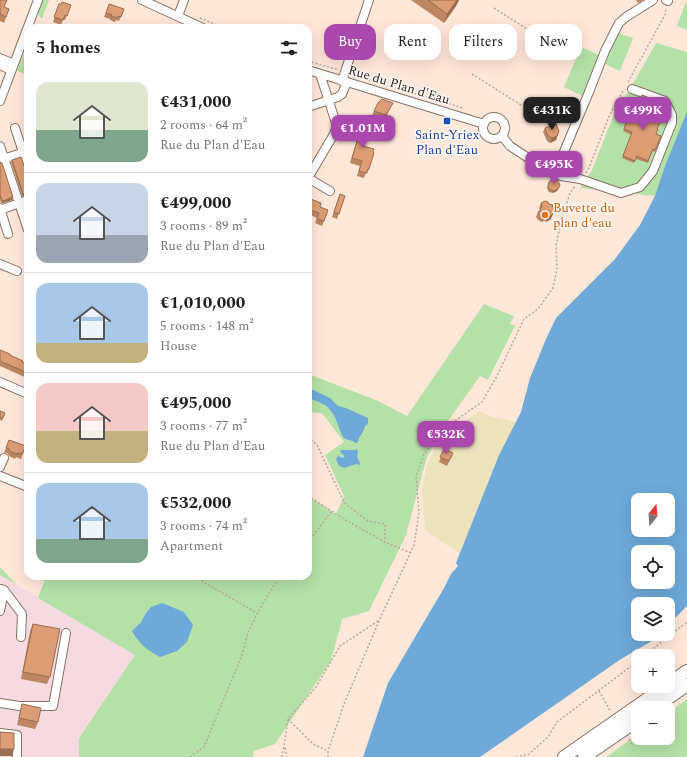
<!DOCTYPE html>
<meta charset="utf-8">
<style>
body{margin:0;font-family:Spectral,serif;background:#f2f2f2;color:#202124;height:100vh;display:flex;flex-direction:column;font-size:15px;white-space:nowrap}
*{box-sizing:border-box;margin:0}
p{font-size:13px;color:#757577}
.icon{flex:none;width:22px;height:22px;fill:none;stroke:currentColor;stroke-width:2;stroke-linecap:round;stroke-linejoin:round}
.map{position:relative;flex:1;overflow:hidden}
.side{position:absolute;left:24px;top:24px;width:288px;height:556px;display:flex;flex-direction:column;background:#fff;border-radius:12px;box-shadow:0 4px 16px #0002}
.side>*{flex:none}
.hud{position:absolute;left:324px;top:24px;width:303px;height:36px;display:flex;gap:8px}
.needle{width:26px;rotate:17deg}
.controls{position:absolute;left:631px;top:493px;display:grid;gap:8px}
.controls a{display:grid;place-items:center;width:44px;height:44px;border-radius:8px;background:#fff;box-shadow:0 4px 16px #0002;font-size:20px}
.price{position:absolute;translate:-50% -34px;padding:0 9px;border-radius:8px;background:#ab48ad;color:#fff;font-size:13px;line-height:26px;filter:drop-shadow(0 1px 2px #0008)}
.price::after{content:'';position:absolute;left:50%;top:24px;width:12px;height:9px;margin-left:-6px;background:inherit;clip-path:polygon(0 0,100% 0,50% 100%)}
.price.active{background:#222;color:#fff}
ul{padding:0;list-style:none}
li{display:flex;align-items:center;gap:12px;height:100px;padding:0 12px}
li+li{border-top:1px solid #e0e0e0}
li span{display:grid;place-items:center;flex:none;width:112px;height:80px;border-radius:12px;color:#555}
li>.icon{margin-inline-start:auto}
span .icon{width:48px;height:48px;fill:#fffc;stroke-width:1}
li b{font-size:17px}
h2{display:flex;justify-content:space-between;align-items:center;height:48px;padding:0 12px;font-size:17px}
.tag{padding:0 14px;border-radius:12px;background:#fff;box-shadow:0 4px 16px #0002;font-size:14px;line-height:36px}
.tag.active{background:#ab48ad;color:#fff}
.map>svg:first-child{display:block}
</style>
<div class="map">
<svg width="687" height="757" viewBox="0 0 687 757">
<rect width="100%" height="100%" fill="#ffe7d9"/>
<path fill="#f5dbe1" d="M0,575L135,655L79,737V757H0Z"/>
<path fill="#b4e1a7" d="M42,0H49L42,19L38,14Z
M686,2L687,3V30L677,26Z
M618,33L633,38L620,71L605,64Z
M656,43L687,52V113L655,196L580,188L592,170L613,117L642,68Z
M581,47L601,56L584,97L564,87Z
M26,49H28V66L25,74L17,71Z
M484,304L514,316L510,324L515,326L488,380L480,376L438,435L426,460L406,535L369,611L342,619L331,661L275,744L254,751L253,757H79V738L135,655L38,598L46,576H308V496L336,514L344,496L325,455L344,442L322,413L308,412V374L376,400L407,416Z
M0,567L17,585L0,575Z
M687,699V757H606L638,734V738H668V713Z"/>
<path fill="#ece3bd" d="M479,411L492,417L516,422L499,455L460,554L425,530L422,490L427,465L437,444L457,427Z"/>
<path fill="#6ea9d9" fill-rule="evenodd" d="M687,112V606L668,625V604H638V634H660L657,638L621,659L480,757H363L388,683L444,588L451,574L458,566L456,563L499,455L521,412L530,378L546,339L556,318L615,259L640,225L655,196L665,166ZM638,500H668V530H638ZM638,552H668V582H638Z
M308,388L311,389L330,398L338,406L346,408L368,418V424L365,426L363,432L359,438L358,442L355,443L353,441C350,440 347,440 344,438C340,434 337,417 330,410C325,403 316,401 308,398Z
M357,449L358,453L357,457L360,463L359,466L358,464C349,464 341,475 336,459L338,456L343,458L345,456L340,452L341,450H355Z
M162,603L184,612L193,625L187,642L177,651L160,657C146,649 140,645 132,631L141,622L146,613L151,607Z"/>
<g fill="none" stroke-linecap="round" stroke-linejoin="round">
<g stroke="#867265" stroke-width="10">
<path id="minor" d="M142,0L203,28
M666,0L668,1
M178,16L184,0
M0,58L14,64
M0,65L11,70
M308,70L484,124
M342,81L369,0
M0,101L38,0
M308,107L338,97L342,94L347,82
M483 128a11 11 0 1 1 22 0a11 11 0 1 1-22 0Z
M15,128L28,167
M502,136L510,146L536,163L561,176L580,179L621,193L640,187L653,171L672,123V115L665,101L632,89
M0,146L28,230
M0,160L28,151
M555,173L589,92L605,51L619,23L626,17L653,0
M308,178L334,134L337,127L336,123L320,74
M308,178L330,191
M0,208L8,234
M0,210L28,200
M0,264L17,271
M0,382L28,394
M0,467L4,458
M0,476L28,487
M4,590L22,614L21,637
M0,611L4,590L1,589
M0,703L19,706H53L66,633
M0,733L17,735V757"/>
</g>
<g stroke="#867265" stroke-width="14">
<path id="highway" d="M668,684L687,671
M654,708L687,685
M564,757L666,686
M584,757L638,720"/>
</g>
<path stroke="#bba89d" stroke-width="1.5" stroke-dasharray="2 2" stroke-linecap="butt" d="M494,8L555,47
M200,18L224,28
M308,61L339,70
M472,74L521,105
M353,75L463,108L462,109
M628,82L665,15L666,8
M586,173L589,168L609,116L624,89
M308,437L317,445L344,502L357,513L368,521L385,524V542
M308,496L347,521L385,542L411,553
M308,542L331,512
M195,576L198,579L257,613
M644,656L687,622
M599,691L611,712
M288,719L313,744L328,751
M629,739L633,746
M285,748L287,757
M190,757L204,747L242,655L248,632L263,603L280,576
M282,757L284,746L288,719L316,687L340,646L378,621
M328,757V751L344,704L379,621L414,545L419,512L416,477L424,454L439,434L456,420L482,402L497,376L524,319L538,309L553,288L557,269L556,245L561,221L570,193L575,186
M516,757L529,754L548,737L557,722L638,661"/>
<use href="#minor" stroke="#fff" stroke-width="8"/>
<use href="#highway" stroke="#fff" stroke-width="12"/>
</g>
<path fill="#bd8764" d="M0,0L4,7L9,9L4,23L0,21Z
M411,0H459L456,6L444,23Z
M636,0H643L639,3L637,2Z
M59,4L71,5L65,20H63L61,25L53,22Z
M109,4L122,14L119,21L116,20L115,22L110,20V19L104,17Z
M393,103L391,107L384,120L372,116L374,111Z
M649,109L657,129L656,134L661,136L655,152L652,151L648,163L636,159L634,163L622,158L631,135L623,131L628,118L632,119Z
M363,121V146L369,169L367,174L366,173L364,178L357,176L360,166L350,163Z
M545,128L559,131L556,140L550,143L547,141L543,132Z
M12,160L28,170V195L22,196L11,162Z
M0,162L12,200L3,203H1L0,200Z
M549,182L560,185L557,191L553,193L549,192L547,188Z
M340,194L345,196L337,219L332,217Z
M308,198L320,207L328,210L322,226L315,223L317,218L308,214Z
M541,203L551,219L546,222L544,220L542,222L538,220L536,217L538,212L540,211V210L539,208Z
M0,350L22,362L28,364V380L27,379V378L0,366Z
M0,411L5,413L2,421L0,420Z
M9,440L26,446L21,459L16,457L15,459L9,456L7,453H4Z
M444,449L453,453L447,466L439,462Z
M33,624L50,677L47,684L21,679L30,631Z
M22,704L38,722L35,729L17,725L20,712Z"/>
<path fill="#9a6e51" d="M457,0H459L456,6L444,23L447,14Z
M559,131L556,140L550,143L552,138Z
M558,189L557,191L553,193L554,191Z
M28,192V195L22,196L23,194Z
M13,197L12,200L3,203V201Z
M553,214L551,219L546,222L547,217Z
M546,215L544,220L542,222L543,217Z
M0,749H14L12,756H0Z"/>
<path fill="#dc9d74" stroke="#9a6e51" d="M0,0H7L4,7L9,9L6,17L0,14Z
M428,0H457L447,14Z
M62,2L71,5L67,16L65,15L63,20L54,17L59,4H61Z
M109,4L124,9L121,17L118,16L117,18L111,16L112,15L106,13Z
M94,26L99,28H93Z
M642,95L652,99L649,109L663,114L657,129H658L656,134L661,136L655,150L653,149L648,161L637,156L635,161L623,156L632,132L624,129L628,118L632,119Z
M382,99L393,103L386,115L374,111L378,103Z
M363,121L370,123L363,146L374,149L373,152L374,153L369,169H368L366,173L359,171L362,161L352,158Z
M556,124L559,131L557,136L552,138L548,136L545,128Z
M21,157L25,168L28,170V192L23,194L12,160Z
M0,162L2,163L13,197L3,201L2,200L0,195Z
M553,179L558,181L560,185L558,189L554,191L550,190L548,186L549,182Z
M340,194L345,196L339,214L334,212Z
M308,198L321,203L320,207L328,210L324,221L317,219L319,213L308,209Z
M545,201L548,202L550,205L552,204L554,210L553,214L547,217L546,215L543,217L540,216L538,212L540,211L542,205L541,203Z
M0,350L10,354V355L23,361L22,362L28,364V373L0,361Z
M0,411L5,413L3,418L0,417Z
M9,440L26,446L22,454L18,453L17,454L11,452L8,448H6Z
M444,449L453,453L449,461L440,457Z
M33,624L60,629L50,677L23,672Z
M22,704L41,708L38,722L19,718Z
M0,732L14,733V749H0Z"/>
<rect fill="#1a4fb4" stroke="#fdf8f6" stroke-width="1.5" x="443" y="117" width="8" height="8" rx="2"/>
<circle fill="#e8710a" stroke="#fdf8f6" stroke-width="1.5" cx="545" cy="215" r="4"/>
<g text-anchor="middle" dominant-baseline="central" stroke-width="3" stroke-linejoin="round" paint-order="stroke">
<g font-size="13" fill="#312823" stroke="#fdf8f6">
<text transform="translate(399 85) rotate(17)">Rue du Plan d'Eau</text>
</g>
<g font-size="13" fill="#164399" stroke="#fdf8f6">
<text x="447" y="135">Saint-Yriex<tspan x="447" dy="15">Plan d'Eau</tspan></text>
</g>
<g font-size="13" fill="#c56008" stroke="#fdf8f6" text-anchor="start">
<text x="553" y="208">Buvette du<tspan x="553" dy="15">plan d'eau</tspan></text>
</g>
</g>
</svg>
<div class="controls">
<a><svg class="needle" viewBox="-14 -14 28 28"><path d="M0-13l5 13h-10z" fill="#e53935"/><path d="M0 13l5-13h-10z" fill="#757577"/></svg></a>
<a><svg class="icon" aria-label="locate" viewBox="0 0 24 24"><circle cx="12" cy="12" r="6"/><path d="M12 2v4M12 18v4M2 12h4M18 12h4"/></svg></a>
<a><svg class="icon" aria-label="layers" viewBox="0 0 24 24"><path d="M12 4l9 5-9 5-9-5zM3 14l9 5 9-5"/></svg></a>
<a>+</a>
<a>−</a>
</div>
<b class="price active" style="left:552px;top:131px">€431K</b>
<b class="price" style="left:643px;top:131px">€499K</b>
<b class="price" style="left:363px;top:149px">€1.01M</b>
<b class="price" style="left:554px;top:185px">€495K</b>
<b class="price" style="left:446px;top:455px">€532K</b>
<div class="hud">
<a class="tag active">Buy</a>
<a class="tag">Rent</a>
<a class="tag">Filters</a>
<a class="tag">New</a>
</div>
<section class="side">
<h2>5 homes<svg class="icon" aria-label="filters" viewBox="0 0 24 24"><path d="M4 7h16M4 17h16"/><circle cx="9" cy="7" r="2"/><circle cx="15" cy="17" r="2"/></svg></h2>
<ul>
<li><span style="background:linear-gradient(#dfe7d0 60%,#7fa58c 0)"><svg class="icon" aria-label="home" viewBox="0 0 24 24"><path d="M3 11l9-7 9 7M6 9v11h12V9"/></svg></span><div><b>€431,000</b><p>2 rooms · 64 m²</p><p>Rue du Plan d'Eau</p></div></li>
<li><span style="background:linear-gradient(#c9d6e8 65%,#9aa5b1 0)"><svg class="icon" aria-label="home" viewBox="0 0 24 24"><path d="M3 11l9-7 9 7M6 9v11h12V9"/></svg></span><div><b>€499,000</b><p>3 rooms · 89 m²</p><p>Rue du Plan d'Eau</p></div></li>
<li><span style="background:linear-gradient(#a9c7e8 75%,#c2b280 0)"><svg class="icon" aria-label="home" viewBox="0 0 24 24"><path d="M3 11l9-7 9 7M6 9v11h12V9"/></svg></span><div><b>€1,010,000</b><p>5 rooms · 148 m²</p><p>House</p></div></li>
<li><span style="background:linear-gradient(#f6c9c9 60%,#c2b280 0)"><svg class="icon" aria-label="home" viewBox="0 0 24 24"><path d="M3 11l9-7 9 7M6 9v11h12V9"/></svg></span><div><b>€495,000</b><p>3 rooms · 77 m²</p><p>Rue du Plan d'Eau</p></div></li>
<li><span style="background:linear-gradient(#a9c7e8 70%,#7fa58c 0)"><svg class="icon" aria-label="home" viewBox="0 0 24 24"><path d="M3 11l9-7 9 7M6 9v11h12V9"/></svg></span><div><b>€532,000</b><p>3 rooms · 74 m²</p><p>Apartment</p></div></li>
</ul>
</section>
</div>
